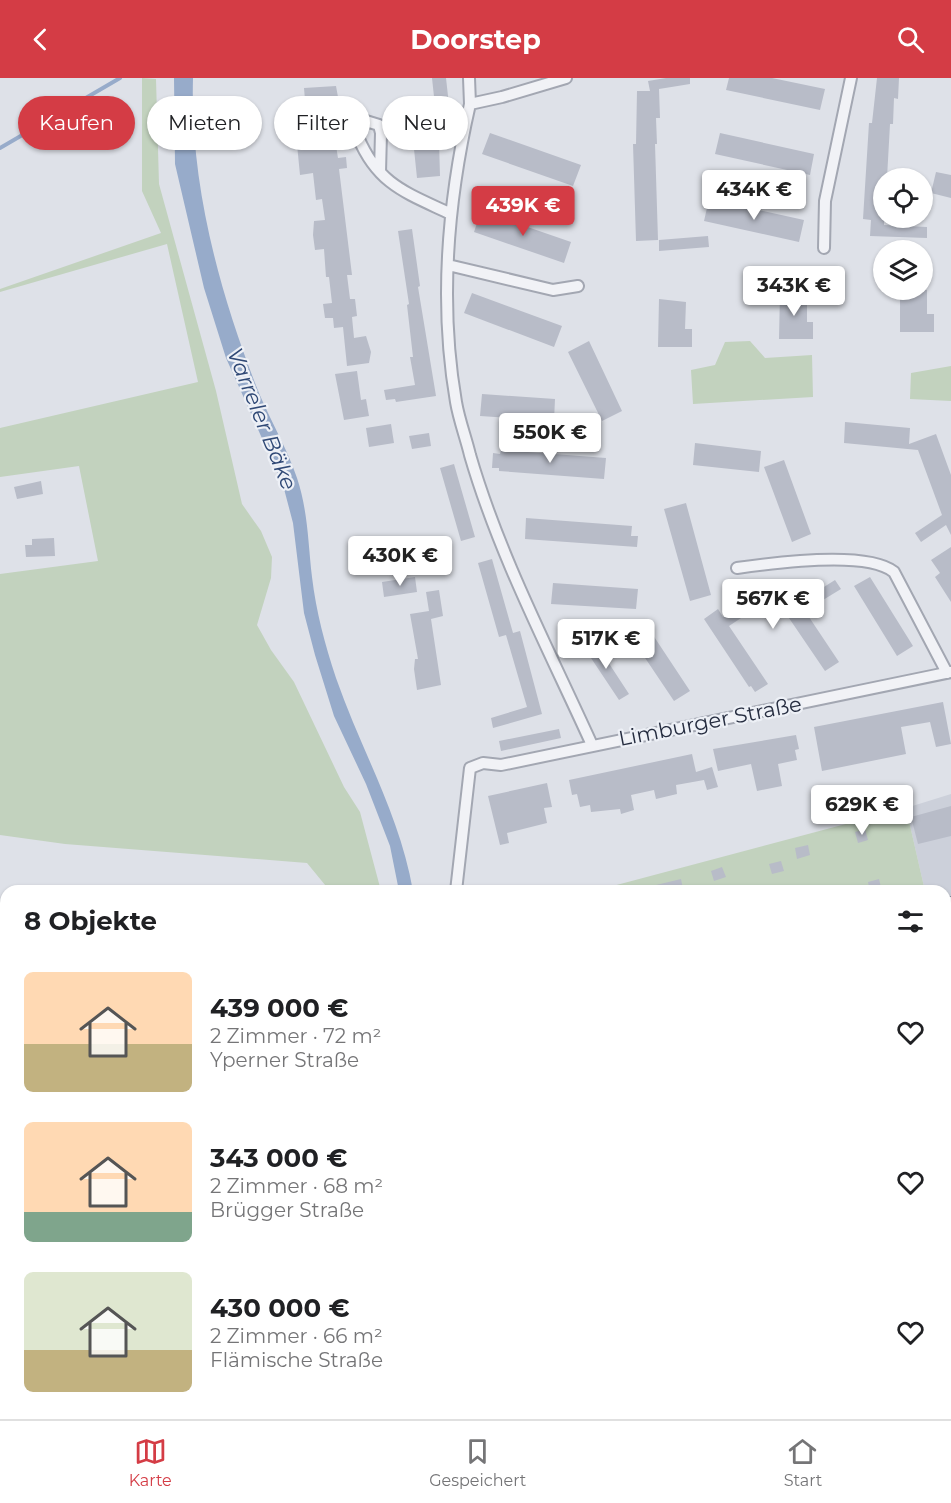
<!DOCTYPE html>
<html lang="de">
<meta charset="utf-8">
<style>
body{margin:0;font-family:Montserrat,sans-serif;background:#f6f6f6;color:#202124;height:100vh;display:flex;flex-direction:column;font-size:22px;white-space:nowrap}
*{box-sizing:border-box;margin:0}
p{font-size:20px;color:#757577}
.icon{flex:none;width:33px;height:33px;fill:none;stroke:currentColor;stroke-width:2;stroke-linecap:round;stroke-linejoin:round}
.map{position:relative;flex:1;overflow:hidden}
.drawer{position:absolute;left:0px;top:807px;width:951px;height:534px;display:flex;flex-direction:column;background:#fff;border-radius:18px 18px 0 0;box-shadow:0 2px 4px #0004}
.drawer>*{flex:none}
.top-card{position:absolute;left:18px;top:18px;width:600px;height:54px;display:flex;gap:12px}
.tools{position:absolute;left:873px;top:90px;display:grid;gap:12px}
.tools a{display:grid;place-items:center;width:60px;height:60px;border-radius:50%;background:#fff;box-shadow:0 2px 4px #0004;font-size:30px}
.price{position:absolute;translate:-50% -51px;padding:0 14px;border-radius:6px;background:#fff;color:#222;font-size:20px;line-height:39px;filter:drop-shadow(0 2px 3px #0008)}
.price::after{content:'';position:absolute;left:50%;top:36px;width:18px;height:14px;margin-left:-9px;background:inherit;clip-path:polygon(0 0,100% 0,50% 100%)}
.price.selected{background:#d43c45;color:#fff}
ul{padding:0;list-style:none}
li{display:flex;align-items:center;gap:18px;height:150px;padding:0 24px}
li span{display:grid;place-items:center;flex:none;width:168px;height:120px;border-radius:9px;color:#555}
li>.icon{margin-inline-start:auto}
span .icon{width:72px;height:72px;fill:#fffc;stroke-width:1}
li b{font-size:26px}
h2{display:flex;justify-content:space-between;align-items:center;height:72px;padding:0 24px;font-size:26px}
.pill{padding:0 21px;border-radius:27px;background:#fff;box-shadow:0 2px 4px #0004;font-size:21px;line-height:54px}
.pill.selected{background:#d43c45;color:#fff}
header{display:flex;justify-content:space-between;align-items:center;height:78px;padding:0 24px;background:#d43c45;color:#fff;font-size:27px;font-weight:700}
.tabs{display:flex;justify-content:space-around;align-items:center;height:84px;border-top:2px solid #e0e0e0;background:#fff;font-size:16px;color:#757577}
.tabs a{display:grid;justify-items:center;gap:3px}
.tabs .selected{color:#d43c45}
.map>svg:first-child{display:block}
</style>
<header><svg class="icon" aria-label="back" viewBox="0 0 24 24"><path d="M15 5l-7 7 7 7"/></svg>Doorstep<svg class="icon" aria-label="search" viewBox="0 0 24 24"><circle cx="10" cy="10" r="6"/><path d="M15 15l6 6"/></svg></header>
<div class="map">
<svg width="951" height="1341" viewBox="0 0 951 1341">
<rect width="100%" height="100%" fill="#dee1e8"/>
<path fill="#ccd0da" d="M951,716V822L945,827V813H925L906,730Z
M951,856V933L945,925V860Z"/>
<path fill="#c2d2be" d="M142,0L156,1L159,106L216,313L242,426L261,453L272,479L271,500L257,547L271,572L294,604L344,709L360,734L381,813H330L307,785L65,766L0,757V496L98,483L79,388L0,399V350L198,304L167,166L0,214V211L161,155L142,113Z
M750,263L765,280L812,277L813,319L693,326L691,292L715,287L725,264Z
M951,288V323L910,321L911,295Z
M906,730L925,813H594Z
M945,925L951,933V1341H592L591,1335H945Z
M6,1273V1335H157L99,1341H0V1274Z
M478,1335H500L501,1341H477Z
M545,1335H578L580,1341H547Z"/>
<path fill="#97abca" d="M174,0H193C190,104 218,209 255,305C267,337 286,367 297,400C308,433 308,465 312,499C316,533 325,567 336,600C361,672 400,737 413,813H399L390,768L366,706L334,638L315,577L304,535L293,445L283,407L226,280L204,210L175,86Z
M309,27V37H291L290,28Z"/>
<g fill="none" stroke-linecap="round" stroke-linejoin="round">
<path stroke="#97abca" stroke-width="4" d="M0,70L120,0"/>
</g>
<path fill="#b8bcc8" d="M432,0H446L449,27L435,28Z
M666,0H690V6L659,11L660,40H656L657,66H655L658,162L636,163L633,66H636L637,13H650L648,3Z
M729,0H772L825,11L820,32L726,12Z
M877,0H899L898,21L894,20L893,46H890L887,100H884V147L927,149V160L870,158L871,142L863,141L869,45H872Z
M336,8L340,30H337L338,42L333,43L337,74L338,80L346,79L347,90L339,91L352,197H347L350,221H355L357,238L352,239L354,260L366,258L371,274L369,285L347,288L343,249L334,250L333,240H325L323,226L332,225L329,199H326L324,171L315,172L313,157L314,143L325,142L322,121L316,122L313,95L300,97L296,56V43L314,42V30H310V22L313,21L305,22L304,10Z
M440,39L442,63H439L440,98L417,100L411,42Z
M490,55L581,87L573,108L482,76Z
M720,55L814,76L810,97L715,76Z
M936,94L951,97V120L931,115Z
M709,121L804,142L799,164L704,143Z
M481,133L571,164L564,185L474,154Z
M412,151L420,208L418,209L436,318L396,324L395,321L386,322L384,312L415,307L410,279H413L407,227L409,226L398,153Z
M708,158L709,169L659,173V162Z
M900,212H927V236H934V254H900Z
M780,214L807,217V244H813V261H779Z
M472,215L562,248L554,269L464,235Z
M659,221L686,224L685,251H692V269H658Z
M589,263L622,333L602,343L568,274Z
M357,293L361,322L366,321L369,338L344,342L335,296Z
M482,316L555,321L554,343L480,338Z
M845,344L910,350L909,366L936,356L951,397V457L946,447L921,464L915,455L942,437L918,372L844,365Z
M391,346L394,365L369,369L366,350Z
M429,355L431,368L412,371L409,358Z
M695,365L761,373L759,394L693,387Z
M501,372L606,380L604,401L499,393V390H492L493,375L500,376Z
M784,382L811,456L792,464L764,389Z
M454,386L475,459L461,463L440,390Z
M41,403L43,416L17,421L14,409Z
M686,425L711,517L690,523L664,431Z
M526,440L632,448L631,458H638L637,469L525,461Z
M54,460L55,478L26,479L25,467H32V461Z
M951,469V524L935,499L940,495L931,482Z
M492,481L513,555L520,553L542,636L493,650L491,640L527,629L506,557L499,559L478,485Z
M415,499L417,514L384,519L382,504Z
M870,499L913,568L897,578L854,508Z
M835,502L841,511L805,533L839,584L825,593L774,518L729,548L768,606L755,614L751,608L749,609L704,541L718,531L723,539L770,508L773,513L784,506L800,524Z
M553,505L638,511L636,531L551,526Z
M439,512L443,538L431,541L441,607L417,612L414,591L415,581H418L410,536L429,533L426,514Z
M645,545L690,613L674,623L629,556Z
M593,561L629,616L619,622L583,568Z
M943,624L951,666L936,669L930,644L901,649L906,676L822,693L814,649Z
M559,651L561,660L501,673L499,663Z
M796,657L799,671L795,672L797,682L778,686L782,708L757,713L751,686L718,693L713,671Z
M692,676L696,694L712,689L718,709L707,712L704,702L676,707L677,716L656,721L654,712L631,717L634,732L621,736L620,731L591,734L590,727L580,729L577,716L572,717L569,702Z
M547,705L552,729L544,730L547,745L507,755L509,765L500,767L488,718Z
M951,728V758L918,766L911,739Z
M865,751L868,762L858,765L855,754Z
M808,767L810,777L797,781L795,770Z
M781,783L784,793L772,796L769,786Z
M722,789L726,799L714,803L711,793Z
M681,801L683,811L648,813V809Z
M879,801L882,813H870L868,804Z"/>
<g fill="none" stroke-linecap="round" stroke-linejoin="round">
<g stroke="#a3a7b2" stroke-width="14">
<path id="street" d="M469,0L470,26
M566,0L502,19L470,26C448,122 439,226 456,324C459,342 466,360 470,377C499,477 549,572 592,667
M380,94L381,55L379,47L366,43L361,46L358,59C378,107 407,115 451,136
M824,170L825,123L851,0
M448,187L553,212L578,208
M737,490C772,485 867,472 894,494L947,595
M456,813L470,690L483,685L501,687L951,594"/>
</g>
<g stroke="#858d9f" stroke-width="22">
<path id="highway" d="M945,833L951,829
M945,851L951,846
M0,1258L6,1257"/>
</g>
<use href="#street" stroke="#f1f2f6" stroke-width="10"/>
<use href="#highway" stroke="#fff" stroke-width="20"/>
</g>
<g text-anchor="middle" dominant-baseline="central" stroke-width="4.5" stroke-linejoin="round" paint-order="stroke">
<g font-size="21" fill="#262d40" stroke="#edf0f6">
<text transform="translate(710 643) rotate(-11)">Limburger Straße</text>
</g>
<g font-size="22" font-style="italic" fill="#2f4875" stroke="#edf0f6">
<text transform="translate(262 341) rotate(68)">Varreler Bäke</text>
</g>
</g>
</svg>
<div class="tools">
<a><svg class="icon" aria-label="locate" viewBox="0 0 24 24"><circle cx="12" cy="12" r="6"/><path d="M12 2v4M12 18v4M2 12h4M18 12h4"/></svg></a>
<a><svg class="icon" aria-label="layers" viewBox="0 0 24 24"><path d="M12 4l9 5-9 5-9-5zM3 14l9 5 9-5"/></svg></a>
</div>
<b class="price" style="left:754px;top:143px">434K €</b>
<b class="price selected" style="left:523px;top:159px">439K €</b>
<b class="price" style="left:794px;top:239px">343K €</b>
<b class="price" style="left:550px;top:386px">550K €</b>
<b class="price" style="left:400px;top:509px">430K €</b>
<b class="price" style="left:773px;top:552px">567K €</b>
<b class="price" style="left:606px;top:592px">517K €</b>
<b class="price" style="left:862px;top:758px">629K €</b>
<div class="top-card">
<a class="pill selected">Kaufen</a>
<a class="pill">Mieten</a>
<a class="pill">Filter</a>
<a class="pill">Neu</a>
</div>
<section class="drawer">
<h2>8 Objekte<svg class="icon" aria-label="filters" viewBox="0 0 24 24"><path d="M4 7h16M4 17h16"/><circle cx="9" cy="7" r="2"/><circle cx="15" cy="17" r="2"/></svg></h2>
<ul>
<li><span style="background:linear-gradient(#ffd9b3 60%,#c2b280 0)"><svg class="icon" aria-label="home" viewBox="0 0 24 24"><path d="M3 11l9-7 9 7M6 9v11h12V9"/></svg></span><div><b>439 000 €</b><p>2 Zimmer · 72 m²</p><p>Yperner Straße</p></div><svg class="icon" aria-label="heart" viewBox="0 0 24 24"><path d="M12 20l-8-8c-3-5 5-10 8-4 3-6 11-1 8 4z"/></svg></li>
<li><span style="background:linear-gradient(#ffd9b3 75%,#7fa58c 0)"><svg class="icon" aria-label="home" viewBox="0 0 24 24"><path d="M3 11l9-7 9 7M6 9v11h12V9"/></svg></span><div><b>343 000 €</b><p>2 Zimmer · 68 m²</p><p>Brügger Straße</p></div><svg class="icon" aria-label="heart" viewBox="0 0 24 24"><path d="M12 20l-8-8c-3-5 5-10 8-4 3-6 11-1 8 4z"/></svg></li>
<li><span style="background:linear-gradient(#dfe7d0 65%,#c2b280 0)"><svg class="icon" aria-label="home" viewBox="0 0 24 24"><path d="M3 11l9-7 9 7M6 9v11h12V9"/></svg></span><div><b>430 000 €</b><p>2 Zimmer · 66 m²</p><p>Flämische Straße</p></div><svg class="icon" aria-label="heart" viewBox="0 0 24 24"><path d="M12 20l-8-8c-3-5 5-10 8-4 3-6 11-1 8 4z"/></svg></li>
</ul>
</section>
</div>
<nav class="tabs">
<a class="selected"><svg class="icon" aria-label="map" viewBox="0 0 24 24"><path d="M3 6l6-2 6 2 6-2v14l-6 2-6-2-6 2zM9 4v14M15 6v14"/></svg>Karte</a>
<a><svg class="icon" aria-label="saved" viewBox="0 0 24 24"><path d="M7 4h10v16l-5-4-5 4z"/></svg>Gespeichert</a>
<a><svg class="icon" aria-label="home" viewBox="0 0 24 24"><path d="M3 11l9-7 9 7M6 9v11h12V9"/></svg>Start</a>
</nav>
